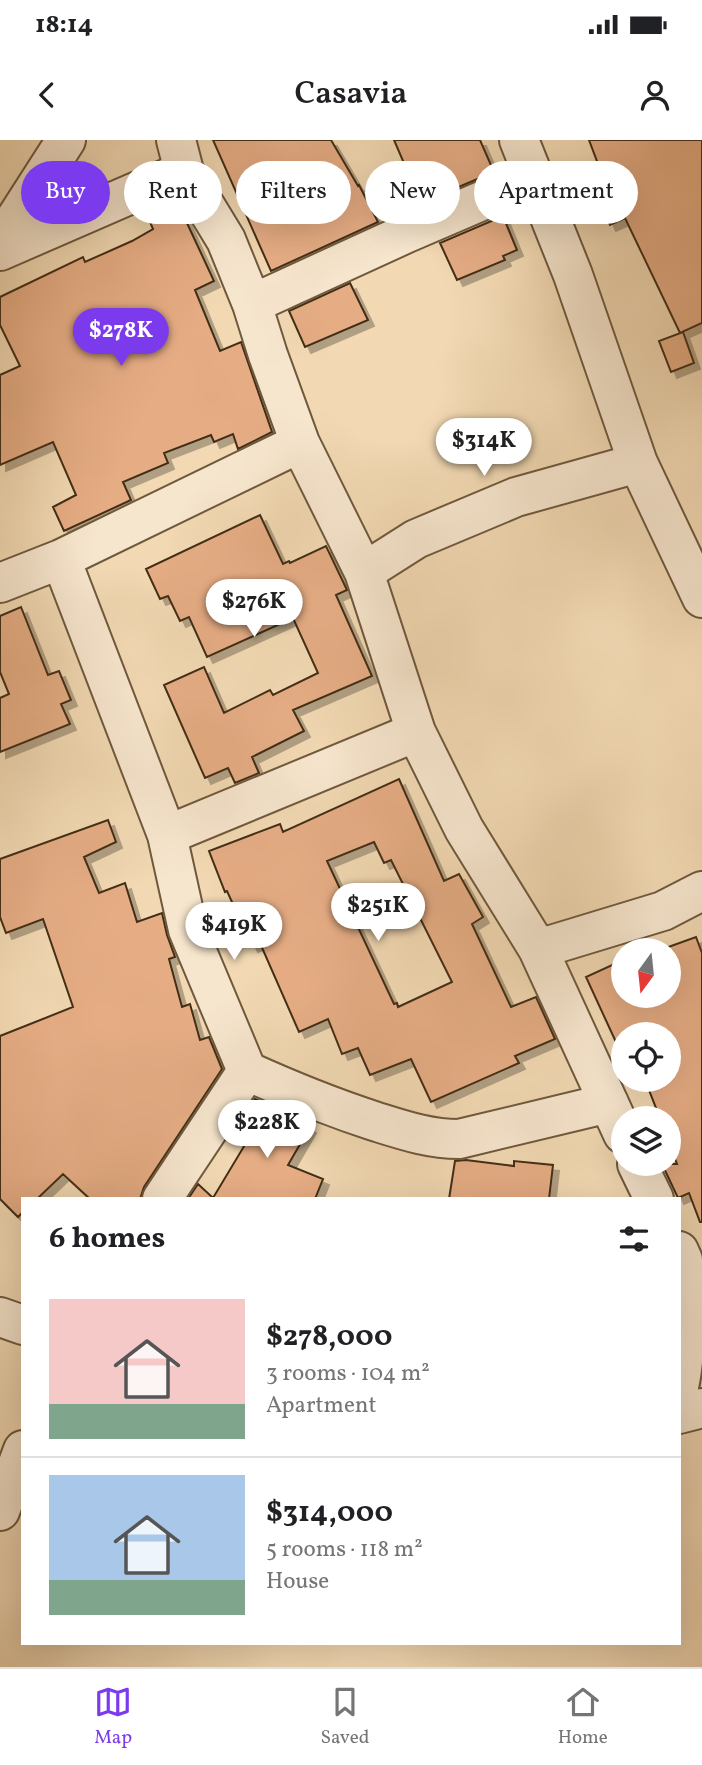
<!DOCTYPE html>
<meta charset="utf-8">
<style>
body{margin:0;font-family:Vollkorn,serif;background:#f6f6f6;color:#202124;height:100vh;display:flex;flex-direction:column;font-size:26px;white-space:nowrap}
*{box-sizing:border-box;margin:0}
p{font-size:23px;color:#757577}
.icon{flex:none;width:38px;height:38px;fill:none;stroke:currentColor;stroke-width:2;stroke-linecap:round;stroke-linejoin:round}
.map{position:relative;flex:1;overflow:hidden}
.sheet{position:absolute;left:21px;top:1057px;width:660px;height:448px;display:flex;flex-direction:column;background:#fff;border-radius:0px;box-shadow:0 7px 28px #0002}
.sheet>*{flex:none}
.guide{position:absolute;left:21px;top:21px;width:662px;height:63px;display:flex;gap:14px}
.needle{width:46px;rotate:195deg}
.tools{position:absolute;left:611px;top:798px;display:grid;gap:14px}
.tools a{display:grid;place-items:center;width:70px;height:70px;border-radius:50%;background:#fff;box-shadow:0 7px 28px #0002;font-size:35px}
.price{position:absolute;translate:-50% -60px;padding:0 16px;border-radius:24px;background:#fff;color:#222;font-size:23px;line-height:46px;filter:drop-shadow(0 2px 4px #0008)}
.price::after{content:'';position:absolute;left:50%;top:42px;width:21px;height:16px;margin-left:-10px;background:inherit;clip-path:polygon(0 0,100% 0,50% 100%)}
.price.active{background:#7c3aed;color:#fff}
ul{padding:0;list-style:none}
li{display:flex;align-items:center;gap:21px;height:175px;padding:0 28px}
li+li{border-top:2px solid #e0e0e0}
li span{display:grid;place-items:center;flex:none;width:196px;height:140px;border-radius:0px;color:#555}
li>.icon{margin-inline-start:auto}
span .icon{width:84px;height:84px;fill:#fffc;stroke-width:1}
li b{font-size:30px}
h2{display:flex;justify-content:space-between;align-items:center;height:84px;padding:0 28px;font-size:30px}
.pill{padding:0 24px;border-radius:32px;background:#fff;box-shadow:0 7px 28px #0002;font-size:24px;line-height:63px}
.pill.active{background:#7c3aed;color:#fff}
.status{display:flex;justify-content:space-between;align-items:center;height:49px;padding:0 35px;background:#fff;direction:ltr}
.status svg{height:19px;fill:currentColor}
header{display:flex;justify-content:space-between;align-items:center;height:91px;padding:0 28px;background:#fff;font-size:32px;font-weight:600}
.menu{display:flex;justify-content:space-around;align-items:center;height:98px;border-top:2px solid #e0e0e0;background:#fff;font-size:19px;color:#757577}
.menu a{display:grid;justify-items:center;gap:4px}
.menu .active{color:#7c3aed}
.map>svg:first-child{display:block}
</style>
<div class="status"><b>18:14</b><svg viewBox="0 0 49 12"><path d="M0 12V9h3v3zM5 12V6h3v6zM10 12V3h3v9zM15 12V0h3v12zM26 1h20v11H26zM47 4h2v5h-2z"/></svg></div>
<header><svg class="icon" aria-label="back" viewBox="0 0 24 24"><path d="M15 5l-7 7 7 7"/></svg>Casavia<svg class="icon" aria-label="person" viewBox="0 0 24 24"><circle cx="12" cy="8" r="4"/><path d="M4 21q1-7 8-7t8 7"/></svg></header>
<div class="map">
<svg width="702" height="1527" viewBox="0 0 702 1527">
<defs>
<filter id="shadow"><feDropShadow dx="6" dy="6" stdDeviation="0" flood-color="#0004"/></filter>
</defs>
<rect width="100%" height="100%" fill="#f2d9b3"/>
<filter id="stains"><feTurbulence type="fractalNoise" baseFrequency=".00286" numOctaves="4"/><feColorMatrix values="0 0 0 0 .2 0 0 0 0 .09 0 0 0 0 .02 0 0 0 .5 -.17"/></filter>
<radialGradient id="worn" r=".72"><stop offset=".6" stop-color="#630" stop-opacity="0"/><stop offset="1" stop-color="#630" stop-opacity=".3"/></radialGradient>
<path fill="#e6ad85" stroke="#432e16" stroke-width="2" fill-rule="evenodd" filter="url(#shadow)" d="M213,0H331L358,46L359,45L378,82L271,131Z
M394,0H480L494,32L421,63Z
M589,0H702V183L680,193L625,78L610,85L587,28L598,24Z
M180,68L214,141L195,150L220,211L241,202L272,292L238,309L233,294L214,302L211,295L164,313L168,323L123,342L131,360L64,391L53,367L76,355L53,302L0,325V235L20,226L0,185V157L83,117L85,122L132,101L153,89L150,82Z
M503,76L517,110L503,116L505,120L457,140L440,103Z
M350,143L368,180L305,207L289,171Z
M683,192L694,223L671,232L659,201Z
M260,375L283,424L289,421L290,423L326,406L347,450L336,455L372,536L293,570L304,591L252,617L259,633L235,643L228,628L205,638L164,545L204,527L224,573L270,550L273,555L318,533L293,478L207,517L189,477L180,481L168,456L160,459L146,429Z
M21,467L48,535L59,531L71,560L61,564L70,584L0,612V558L9,554L0,532V476Z
M399,639L444,741L459,734L483,777L472,784L511,867L536,857L555,899L515,916L519,923L431,962L411,919L370,935L358,908L342,914L328,879L299,892L260,803L252,806L227,751L225,752L209,711L280,684L283,692ZM374,702L384,723L391,720L452,842L398,867L397,863L394,864L327,721Z
M108,680L116,702L84,717L99,753L125,743L137,782L162,773L167,795L175,817L169,819L182,867L190,864L200,900L209,897L222,929L144,1047L140,1059H90L63,1034L37,1059H23V1072L18,1077L0,1059V896L73,867L43,779L6,793L0,777V719Z
M696,797L702,813V1082H700L689,1053L678,1058L662,1024H677L668,1001V978H660L645,940H668V894H623L621,913L586,837L623,820V856H668V810H660Z
M255,959L281,970L310,987L288,1025L323,1039L315,1059H188L198,1044L213,1058L249,998L234,990Z
M466,1020L514,1026V1021L553,1025L549,1059H449L455,1021Z"/>
<g fill="none" stroke-linecap="round" stroke-linejoin="round">
<g stroke="#6f593d" stroke-width="42">
<path id="minor" d="M176,0L184,31L226,100L252,164L268,215L300,303L364,432L416,592L464,689L538,809L623,994
M519,0L573,135L638,323L702,458
M0,103L66,0
M0,111L184,31
M252,164L407,93L535,38
M61,419L167,695L188,790L247,931C289,950 331,967 374,981C403,990 429,999 459,999L609,963
M364,432L416,399L516,357L638,323
M0,443L61,419L300,303
M167,695L416,592
M538,809L663,771L702,751
M637,1024L654,1059
M162,1059L247,931
M679,1111L683,1120C684,1161 688,1206 679,1247
M0,1177L23,1185
M679,1274L702,1268
M0,1371L23,1310"/>
</g>
<use href="#minor" stroke="#f7e6ce" stroke-width="38"/>
</g>
<rect width="100%" height="100%" filter="url(#stains)"/>
<rect width="100%" height="100%" fill="url(#worn)"/>
</svg>
<div class="tools">
<a><svg class="needle" viewBox="-14 -14 28 28"><path d="M0-13l5 13h-10z" fill="#e53935"/><path d="M0 13l5-13h-10z" fill="#757577"/></svg></a>
<a><svg class="icon" aria-label="locate" viewBox="0 0 24 24"><circle cx="12" cy="12" r="6"/><path d="M12 2v4M12 18v4M2 12h4M18 12h4"/></svg></a>
<a><svg class="icon" aria-label="layers" viewBox="0 0 24 24"><path d="M12 4l9 5-9 5-9-5zM3 14l9 5 9-5"/></svg></a>
</div>
<b class="price active" style="left:121px;top:228px">$278K</b>
<b class="price" style="left:484px;top:338px">$314K</b>
<b class="price" style="left:254px;top:499px">$276K</b>
<b class="price" style="left:378px;top:803px">$251K</b>
<b class="price" style="left:234px;top:822px">$419K</b>
<b class="price" style="left:267px;top:1020px">$228K</b>
<div class="guide">
<a class="pill active">Buy</a>
<a class="pill">Rent</a>
<a class="pill">Filters</a>
<a class="pill">New</a>
<a class="pill">Apartment</a>
</div>
<section class="sheet">
<h2>6 homes<svg class="icon" aria-label="filters" viewBox="0 0 24 24"><path d="M4 7h16M4 17h16"/><circle cx="9" cy="7" r="2"/><circle cx="15" cy="17" r="2"/></svg></h2>
<ul>
<li><span style="background:linear-gradient(#f6c9c9 75%,#7fa58c 0)"><svg class="icon" aria-label="home" viewBox="0 0 24 24"><path d="M3 11l9-7 9 7M6 9v11h12V9"/></svg></span><div><b>$278,000</b><p>3 rooms · 104 m²</p><p>Apartment</p></div></li>
<li><span style="background:linear-gradient(#a9c7e8 75%,#7fa58c 0)"><svg class="icon" aria-label="home" viewBox="0 0 24 24"><path d="M3 11l9-7 9 7M6 9v11h12V9"/></svg></span><div><b>$314,000</b><p>5 rooms · 118 m²</p><p>House</p></div></li>
</ul>
</section>
</div>
<nav class="menu">
<a class="active"><svg class="icon" aria-label="map" viewBox="0 0 24 24"><path d="M3 6l6-2 6 2 6-2v14l-6 2-6-2-6 2zM9 4v14M15 6v14"/></svg>Map</a>
<a><svg class="icon" aria-label="saved" viewBox="0 0 24 24"><path d="M7 4h10v16l-5-4-5 4z"/></svg>Saved</a>
<a><svg class="icon" aria-label="home" viewBox="0 0 24 24"><path d="M3 11l9-7 9 7M6 9v11h12V9"/></svg>Home</a>
</nav>
